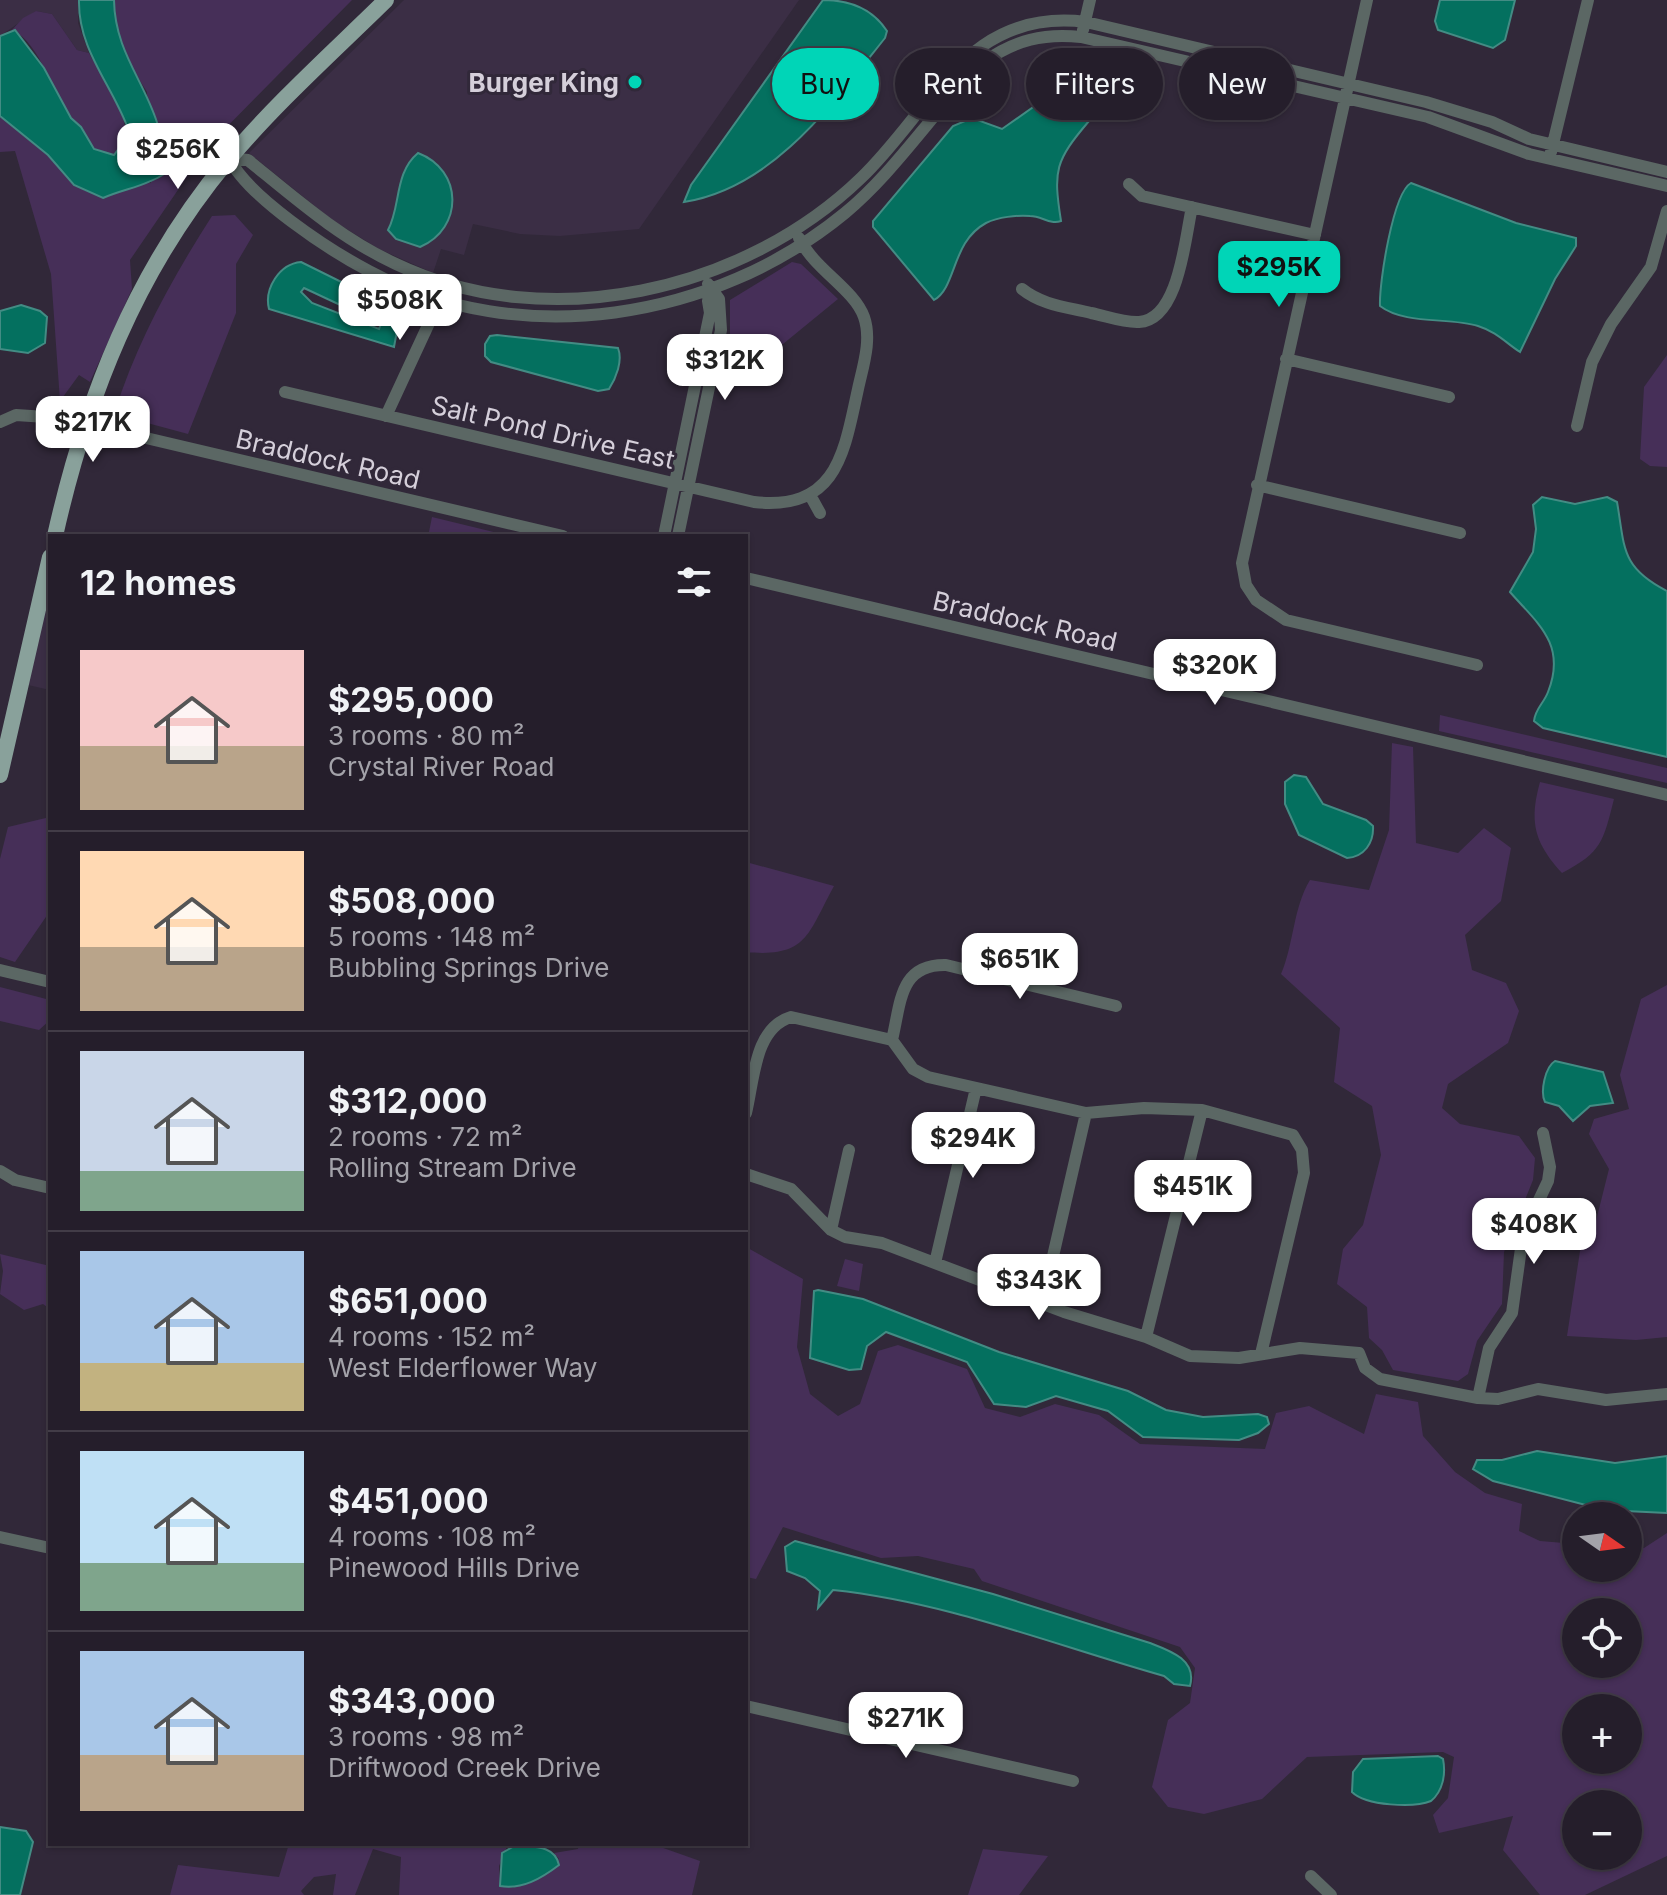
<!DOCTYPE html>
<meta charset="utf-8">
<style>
body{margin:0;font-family:Inter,sans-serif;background:#312b37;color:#f1f3f6;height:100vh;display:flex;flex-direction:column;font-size:30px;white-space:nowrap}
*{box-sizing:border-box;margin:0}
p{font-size:26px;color:#a3a2a9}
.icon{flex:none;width:44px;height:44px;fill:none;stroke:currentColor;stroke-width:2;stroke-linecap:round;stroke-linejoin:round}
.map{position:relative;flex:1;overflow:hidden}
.details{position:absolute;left:48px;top:534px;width:700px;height:1312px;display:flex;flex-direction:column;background:#251e2b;border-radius:0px;box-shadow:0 2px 6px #0004,0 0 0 2px #423c47}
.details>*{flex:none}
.hud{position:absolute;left:772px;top:48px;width:760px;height:72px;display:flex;gap:16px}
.needle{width:52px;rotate:104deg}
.buttons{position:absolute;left:1562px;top:1502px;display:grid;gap:16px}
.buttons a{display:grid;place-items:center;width:80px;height:80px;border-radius:50%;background:#251e2b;box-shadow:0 2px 6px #0004,0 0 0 2px #423c47;font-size:40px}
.price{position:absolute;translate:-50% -68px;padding:0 18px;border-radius:16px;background:#fff;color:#222;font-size:26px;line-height:52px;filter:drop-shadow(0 2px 4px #0008)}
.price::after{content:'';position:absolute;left:50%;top:48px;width:24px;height:18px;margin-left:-12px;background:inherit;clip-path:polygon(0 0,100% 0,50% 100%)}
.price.on{background:#00d5b7;color:#111}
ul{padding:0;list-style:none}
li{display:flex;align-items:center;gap:24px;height:200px;padding:0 32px}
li+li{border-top:2px solid #423c47}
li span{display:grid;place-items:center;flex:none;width:224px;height:160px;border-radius:0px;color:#555}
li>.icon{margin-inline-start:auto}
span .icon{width:96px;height:96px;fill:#fffc;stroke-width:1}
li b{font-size:34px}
h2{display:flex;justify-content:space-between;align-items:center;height:96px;padding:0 32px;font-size:34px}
.pill{padding:0 28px;border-radius:36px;background:#251e2b;box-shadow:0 2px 6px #0004,0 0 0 2px #423c47;font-size:28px;line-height:72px}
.pill.on{background:#00d5b7;color:#111}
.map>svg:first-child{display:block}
</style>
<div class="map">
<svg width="1667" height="1895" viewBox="0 0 1667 1895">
<rect width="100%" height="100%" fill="#312839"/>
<path fill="#3b2e45" d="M0,0H79L78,23L89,53L77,50L52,14L36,11L0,36Z
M404,0H799L639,229L560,236L520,234L473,224L464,255L441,249L433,273L379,249L332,220L249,153Z
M48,593L50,594V690L28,685Z"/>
<path fill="#462f58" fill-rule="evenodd" d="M114,0H352L208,146L130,260L132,289L90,382L79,375L60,401L51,274L15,151L0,152V116L48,155L74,185L151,183L147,92L132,68L114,28Z
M36,11L52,14L77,50L89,53C103,80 145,129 114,155L94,149C87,137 80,129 71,119C53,96 41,43 12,30L23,18Z
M235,215L253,235L236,264V313L188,434L114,414C137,342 171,280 212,216Z
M792,262L801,264L838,299L783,344L730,334V300Z
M1667,355V467L1650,466L1640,459L1644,387Z
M432,517L510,536H443L429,532Z
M1440,715L1667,768V783L1439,731Z
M1392,743L1413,747L1416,843L1458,853L1484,828L1511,848L1501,901L1465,935L1472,970L1506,983L1519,1011L1508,1043L1448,1084L1442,1108L1460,1124L1519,1136L1535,1158L1533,1180L1504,1252L1502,1304L1477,1341L1468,1374L1458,1381L1393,1370L1382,1350L1369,1338L1367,1307L1337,1284L1343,1249L1363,1225L1381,1155L1372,1106L1334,1082L1340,1028L1281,974C1294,943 1293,908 1310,880L1369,890L1389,830Z
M1540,782L1614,799C1603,842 1602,852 1562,873C1534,842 1529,822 1540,782Z
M50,817V911L15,962L0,957V859L8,827Z
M746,862L834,886C808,933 808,958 746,952Z
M1667,985V1337L1636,1340L1567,1336L1580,1251L1594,1229L1609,1169L1589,1134L1594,1119L1629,1109L1620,1075L1641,999Z
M0,987L50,1000V1020L39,1030L0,1021Z
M746,1247L803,1279L797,1347L810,1394L838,1416L860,1404L878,1351L898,1345L967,1369L985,1408L1020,1417L1055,1404L1099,1415L1140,1444L1265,1449L1276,1413L1309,1406L1364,1434L1376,1394L1418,1402L1423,1436L1455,1472L1485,1493L1522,1504L1519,1531L1540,1541L1576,1544V1568H1628V1547L1644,1548L1667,1533V1856L1585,1895H1540L1503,1850L1513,1816L1439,1833L1433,1815L1448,1798L1454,1757L1443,1752L1307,1757L1262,1799L1204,1814L1168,1807L1152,1787L1168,1720L1190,1703L1195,1668L1180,1647L982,1581L974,1569L918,1556L881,1558L783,1527L756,1579L746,1577ZM1576,1612H1628V1664H1576ZM1576,1708H1628V1760H1576ZM1576,1804H1628V1856H1576Z
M0,1254L50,1266V1309L43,1304L24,1310L0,1294L3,1271Z
M845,1259L863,1264L859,1291L837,1286Z
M289,1844H508L499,1866L500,1885L513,1888L559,1859L554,1853L578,1849L579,1844H652L700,1861L692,1895H399L401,1857L373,1849L355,1895H333L336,1874L314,1877L301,1891L304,1895H170L178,1865L279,1877Z
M983,1849L1048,1856L1019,1895H968Z"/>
<path fill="#04705f" stroke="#438c84" stroke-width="2" fill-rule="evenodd" d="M79,0H114C115,68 167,98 164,174C147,186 123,189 103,198L74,185L48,155L0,116V36L15,30L44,68L71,118L81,127L94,149L114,155L125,140L127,126C110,82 78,49 79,0Z
M823,0C849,0 872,8 887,31L885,38C833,103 773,188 684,202L691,185Z
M1440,0H1515L1505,40L1493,48L1438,30L1435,21Z
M1059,100C1075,103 1085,104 1089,121C1055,161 1053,170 1061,221C1050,225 1042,216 1030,216C1017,215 998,217 986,223C951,242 957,287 934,300L873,227V221L953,126L972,118L1002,129L1039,103Z
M418,153C463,170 464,228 420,247L396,239L388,230C401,206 394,173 418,153Z
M1411,183L1516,223L1576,238V246L1555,279L1520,352C1506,343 1497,332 1478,326C1449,317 1405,325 1380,306C1379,283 1393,193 1411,183Z
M301,262L394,308L400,315L394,347L269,309C264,289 279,264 301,262ZM304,288L381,324L379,329L312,303L301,292Z
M21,305L40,311L47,317L45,343L28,353L0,349V311Z
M497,335L618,348C623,361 616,378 609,389L598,391L491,362L485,356V344L490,336Z
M1607,497L1617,502C1625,547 1620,567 1667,591V757L1543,728L1534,721C1535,709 1544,703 1548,692C1567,644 1537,623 1510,592L1533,552L1536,529L1533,505L1542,497L1575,504Z
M1294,775L1306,777L1323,804L1366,820L1373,826C1374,843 1364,857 1347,858L1299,835L1285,804V782Z
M1555,1061L1603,1072L1613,1103L1590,1106L1573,1121L1559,1106L1545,1102C1540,1092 1545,1067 1555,1061Z
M818,1290L863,1299L999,1352L1128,1391L1166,1410L1203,1417L1258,1414L1267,1417L1269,1424L1258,1433L1239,1440L1143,1437L1108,1411L1056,1396L1026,1407L994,1404L967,1362L886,1332L867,1346L861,1369L849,1370L810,1358L814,1291Z
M1537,1451L1615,1463L1667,1456V1513L1605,1510L1493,1481L1473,1469L1477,1460H1502Z
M795,1541L993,1594L1150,1643C1171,1651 1197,1660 1190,1686L1174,1684L1164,1676C1054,1645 947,1602 833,1590L818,1608L820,1591L805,1578L787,1571L785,1547Z
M1438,1756L1443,1759C1446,1774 1443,1791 1431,1801C1414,1808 1366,1806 1352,1792L1353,1772L1363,1759Z
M0,1827L26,1831L33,1842L20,1895H0Z
M516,1845C533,1847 555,1845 559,1865C542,1878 522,1890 500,1886L502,1853Z"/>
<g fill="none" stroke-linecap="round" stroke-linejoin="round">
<path stroke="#5b6764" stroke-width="12" d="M1367,0L1242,563L1246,585L1256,600L1286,620L1477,665
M1083,30L1090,0
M1551,152L1588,0
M229,158C248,197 329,250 369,271C520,352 715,320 845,213C898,169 934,109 984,62C1015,40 1044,33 1081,37L1428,117L1529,154L1667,186
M229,158L248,160C296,199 340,238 396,264C547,336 743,292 861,178C933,109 967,7 1086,22L1426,102L1492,122L1529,139L1667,172
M1129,184L1142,196L1315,235
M1022,289C1042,305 1066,307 1091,313C1106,316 1124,323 1139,322C1179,320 1185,238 1192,207
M1286,359L1449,397
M285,392L754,502C837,511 844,453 858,389C863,366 872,340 864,317C854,289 815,270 799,238
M386,416L443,293
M0,422L16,415L61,418L563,536
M1577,426L1592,362L1611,324L1651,267L1667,211
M1257,485L1460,533
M810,495L820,513
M664,536L710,313L708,301L711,290
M678,536L721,330L719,299L708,284
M746,578L1667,795
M0,970L50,982
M892,1040C901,1003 899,964 946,965L1116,1006
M746,1113C754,1081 754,1028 791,1017L892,1040L913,1069L928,1077L1086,1113L1144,1108L1202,1110L1293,1135L1302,1150L1304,1173L1261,1354
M0,1171L15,1180L50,1188
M746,1174L791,1189L831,1230L845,1237L882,1243L1064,1312L1146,1337L1190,1356L1239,1358L1300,1348L1359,1353L1365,1368L1380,1379L1478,1398L1498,1399L1538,1389L1606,1400L1667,1394
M831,1230L849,1150
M935,1263L976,1088
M1042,1304L1086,1113
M1146,1337L1202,1110
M1478,1398L1489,1348L1512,1313L1523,1234L1548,1181L1550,1167L1543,1133
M0,1537L50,1548
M746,1706L1073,1781
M1311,1876L1331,1895"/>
<path stroke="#89a19b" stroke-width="16" d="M55,536C86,398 136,270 228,160C276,103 333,52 386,0
M0,775L50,557"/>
</g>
<circle fill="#00d5b7" stroke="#312839" stroke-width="3" cx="635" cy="82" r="8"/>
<g text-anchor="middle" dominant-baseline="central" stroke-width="6" stroke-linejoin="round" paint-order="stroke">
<g font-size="26" font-weight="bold" fill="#d5cfda" stroke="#312839" text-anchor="end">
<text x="619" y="82">Burger King</text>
</g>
<g font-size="26" fill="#d5cfda" stroke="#312839">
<text transform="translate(553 432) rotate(13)">Salt Pond Drive East</text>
<text transform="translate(328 459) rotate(13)">Braddock Road</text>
<text transform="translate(1025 621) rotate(13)">Braddock Road</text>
</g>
</g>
</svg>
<div class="buttons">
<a><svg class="needle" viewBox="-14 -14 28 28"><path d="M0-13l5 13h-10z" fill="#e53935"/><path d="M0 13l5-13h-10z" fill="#a3a2a9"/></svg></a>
<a><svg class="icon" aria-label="locate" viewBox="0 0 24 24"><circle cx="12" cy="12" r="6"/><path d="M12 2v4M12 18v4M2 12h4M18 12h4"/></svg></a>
<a>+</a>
<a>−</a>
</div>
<b class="price" style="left:178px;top:191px">$256K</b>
<b class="price on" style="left:1279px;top:309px">$295K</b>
<b class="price" style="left:400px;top:342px">$508K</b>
<b class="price" style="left:725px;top:402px">$312K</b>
<b class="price" style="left:93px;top:464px">$217K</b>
<b class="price" style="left:1215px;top:707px">$320K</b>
<b class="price" style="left:1020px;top:1001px">$651K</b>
<b class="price" style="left:973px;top:1180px">$294K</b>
<b class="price" style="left:1193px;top:1228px">$451K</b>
<b class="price" style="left:1534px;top:1266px">$408K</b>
<b class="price" style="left:1039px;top:1322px">$343K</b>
<b class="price" style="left:906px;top:1760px">$271K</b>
<div class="hud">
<a class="pill on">Buy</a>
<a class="pill">Rent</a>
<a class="pill">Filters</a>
<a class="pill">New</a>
</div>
<section class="details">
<h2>12 homes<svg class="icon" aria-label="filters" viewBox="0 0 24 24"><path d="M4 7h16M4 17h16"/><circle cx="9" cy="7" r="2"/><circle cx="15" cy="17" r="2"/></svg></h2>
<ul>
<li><span style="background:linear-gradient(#f6c9c9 60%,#b9a48a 0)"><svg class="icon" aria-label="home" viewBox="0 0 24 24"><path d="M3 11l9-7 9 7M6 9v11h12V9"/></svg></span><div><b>$295,000</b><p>3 rooms · 80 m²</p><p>Crystal River Road</p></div></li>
<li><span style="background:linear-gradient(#ffd9b3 60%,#b9a48a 0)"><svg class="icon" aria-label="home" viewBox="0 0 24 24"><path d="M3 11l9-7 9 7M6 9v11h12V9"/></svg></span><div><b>$508,000</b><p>5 rooms · 148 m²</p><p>Bubbling Springs Drive</p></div></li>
<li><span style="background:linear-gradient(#c9d6e8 75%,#7fa58c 0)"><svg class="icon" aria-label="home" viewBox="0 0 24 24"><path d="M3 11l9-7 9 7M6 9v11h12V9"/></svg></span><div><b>$312,000</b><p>2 rooms · 72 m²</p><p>Rolling Stream Drive</p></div></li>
<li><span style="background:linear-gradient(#a9c7e8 70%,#c2b280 0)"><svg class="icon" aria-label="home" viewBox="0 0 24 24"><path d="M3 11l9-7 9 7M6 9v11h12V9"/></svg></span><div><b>$651,000</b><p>4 rooms · 152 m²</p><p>West Elderflower Way</p></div></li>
<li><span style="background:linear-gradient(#bfe0f5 70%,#7fa58c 0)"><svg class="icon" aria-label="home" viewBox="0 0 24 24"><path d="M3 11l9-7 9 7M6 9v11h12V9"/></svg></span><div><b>$451,000</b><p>4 rooms · 108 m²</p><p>Pinewood Hills Drive</p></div></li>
<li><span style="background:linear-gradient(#a9c7e8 65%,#b9a48a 0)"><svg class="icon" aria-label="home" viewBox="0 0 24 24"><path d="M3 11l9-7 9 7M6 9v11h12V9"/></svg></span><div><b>$343,000</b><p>3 rooms · 98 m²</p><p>Driftwood Creek Drive</p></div></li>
</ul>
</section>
</div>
